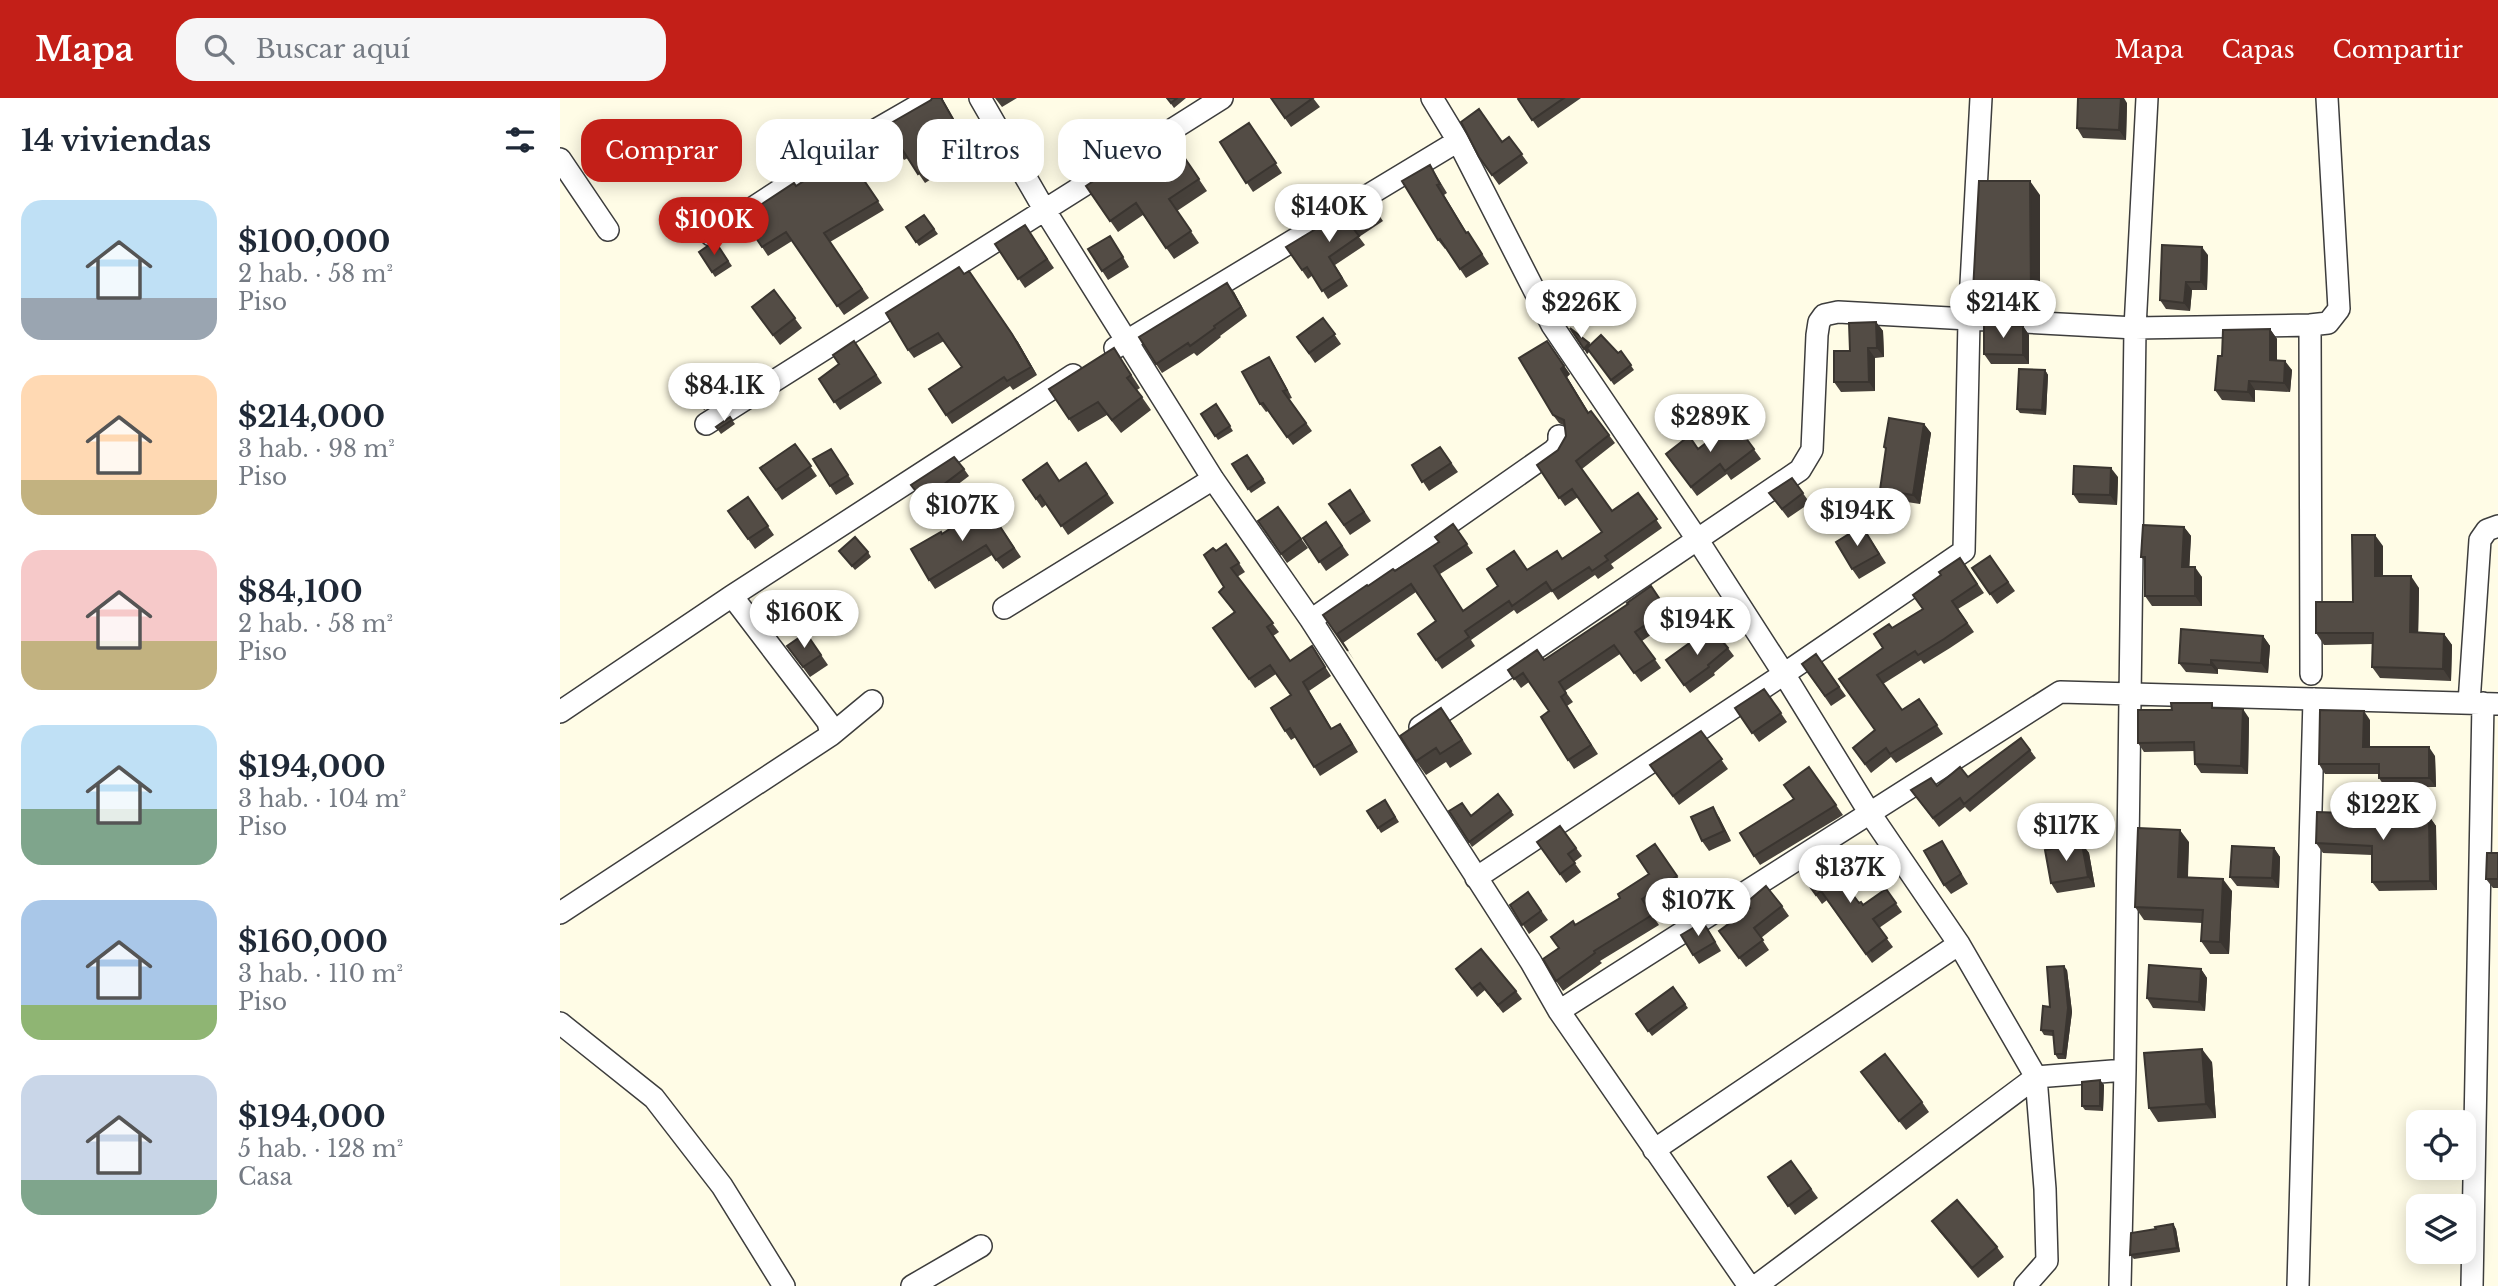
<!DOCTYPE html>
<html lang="es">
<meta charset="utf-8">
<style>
body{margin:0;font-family:"Libre Baskerville",serif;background:#f6f6f7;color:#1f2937;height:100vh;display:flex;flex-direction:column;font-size:26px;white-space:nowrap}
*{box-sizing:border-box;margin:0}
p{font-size:23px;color:#747a83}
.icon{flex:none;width:38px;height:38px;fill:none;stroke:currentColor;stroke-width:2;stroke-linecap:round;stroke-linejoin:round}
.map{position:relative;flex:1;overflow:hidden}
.side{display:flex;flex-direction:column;background:#fff;width:560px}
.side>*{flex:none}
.banner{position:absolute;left:21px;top:21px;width:665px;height:63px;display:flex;gap:14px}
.tools{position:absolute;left:1846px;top:1012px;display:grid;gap:14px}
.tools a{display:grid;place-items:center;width:70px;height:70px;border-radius:14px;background:#fff;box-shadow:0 4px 18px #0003;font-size:35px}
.price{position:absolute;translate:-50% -60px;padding:0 16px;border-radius:24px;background:#fff;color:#222;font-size:23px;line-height:46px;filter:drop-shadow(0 2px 4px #0008)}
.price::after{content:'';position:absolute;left:50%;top:42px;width:21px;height:16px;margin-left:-10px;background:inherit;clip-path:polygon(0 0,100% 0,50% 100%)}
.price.selected{background:#c31f18;color:#fff}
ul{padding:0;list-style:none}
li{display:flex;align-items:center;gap:21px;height:175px;padding:0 21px}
li span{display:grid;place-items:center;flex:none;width:196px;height:140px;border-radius:21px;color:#555}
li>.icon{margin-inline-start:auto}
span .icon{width:84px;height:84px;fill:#fffc;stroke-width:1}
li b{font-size:30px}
h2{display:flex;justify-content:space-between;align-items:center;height:84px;padding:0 21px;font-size:30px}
.chip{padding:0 24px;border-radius:21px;background:#fff;box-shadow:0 4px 18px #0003;font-size:24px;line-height:63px}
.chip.selected{background:#c31f18;color:#fff}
header{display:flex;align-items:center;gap:42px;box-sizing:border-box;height:98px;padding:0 35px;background:#c31f18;color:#fff}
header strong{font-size:33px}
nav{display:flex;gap:38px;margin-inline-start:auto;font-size:24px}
.search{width:490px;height:63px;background:#f6f6f7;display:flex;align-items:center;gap:18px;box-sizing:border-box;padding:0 24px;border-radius:21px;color:#747a83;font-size:26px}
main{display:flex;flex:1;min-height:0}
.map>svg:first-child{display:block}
</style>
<header>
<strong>Mapa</strong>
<div class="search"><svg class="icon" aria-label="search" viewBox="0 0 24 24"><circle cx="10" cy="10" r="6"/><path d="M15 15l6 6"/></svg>Buscar aquí</div>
<nav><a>Mapa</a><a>Capas</a><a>Compartir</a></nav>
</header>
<main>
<section class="side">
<h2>14 viviendas<svg class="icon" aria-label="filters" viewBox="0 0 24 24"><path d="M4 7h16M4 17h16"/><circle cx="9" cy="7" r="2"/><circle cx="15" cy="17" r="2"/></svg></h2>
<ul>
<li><span style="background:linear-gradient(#bfe0f5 70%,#9aa5b1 0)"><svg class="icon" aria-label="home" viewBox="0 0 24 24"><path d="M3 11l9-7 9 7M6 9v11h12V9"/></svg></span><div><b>$100,000</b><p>2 hab. · 58 m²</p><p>Piso</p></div></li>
<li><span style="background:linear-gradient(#ffd9b3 75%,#c2b280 0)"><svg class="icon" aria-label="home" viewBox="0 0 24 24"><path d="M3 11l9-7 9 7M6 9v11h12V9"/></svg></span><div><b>$214,000</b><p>3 hab. · 98 m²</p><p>Piso</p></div></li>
<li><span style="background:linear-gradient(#f6c9c9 65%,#c2b280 0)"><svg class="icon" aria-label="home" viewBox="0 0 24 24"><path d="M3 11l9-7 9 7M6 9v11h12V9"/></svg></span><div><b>$84,100</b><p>2 hab. · 58 m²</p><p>Piso</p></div></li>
<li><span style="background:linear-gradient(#bfe0f5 60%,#7fa58c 0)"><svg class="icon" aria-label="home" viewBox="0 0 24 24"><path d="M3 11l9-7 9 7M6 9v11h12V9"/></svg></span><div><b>$194,000</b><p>3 hab. · 104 m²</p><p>Piso</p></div></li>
<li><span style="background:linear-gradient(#a9c7e8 75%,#8fb573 0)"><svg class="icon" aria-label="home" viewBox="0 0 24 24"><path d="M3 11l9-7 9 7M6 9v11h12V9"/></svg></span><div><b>$160,000</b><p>3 hab. · 110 m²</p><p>Piso</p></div></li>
<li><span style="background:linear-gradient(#c9d6e8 75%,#7fa58c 0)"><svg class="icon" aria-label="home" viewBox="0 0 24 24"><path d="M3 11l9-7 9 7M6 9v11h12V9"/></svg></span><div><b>$194,000</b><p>5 hab. · 128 m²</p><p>Casa</p></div></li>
</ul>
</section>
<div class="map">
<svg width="1938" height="1188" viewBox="0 0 1938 1188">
<rect width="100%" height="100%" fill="#fffce6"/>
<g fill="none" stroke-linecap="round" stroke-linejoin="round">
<g stroke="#3d3d3d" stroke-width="24">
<path id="minor" d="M420,0L484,111L653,381L751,522L971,864L999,913L1189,1188
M872,0L898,43L992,227L1137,441L1224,576L1309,714L1399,846L1476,979L1485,1091L1487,1163L1465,1188
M0,61L48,132
M151,137L286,49L371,0
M1750,227L1751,576
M555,250L898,43
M146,326L662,0
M444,510L653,381
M751,522L994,352L999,346V338
M1909,605L1920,442L1927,432L1938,428
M0,614L172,498L513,277
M860,629L1240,372L1252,352L1257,237L1259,224L1264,217L1278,214L1575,230L1750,227L1768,225L1779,211L1767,0
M271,637L312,603
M916,780L1224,576L1404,453L1409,223L1421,0
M0,815L271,637L268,624L172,498
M999,913L1500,594L1938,606
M0,925L94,1000L162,1088L224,1188
M1094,1052L1399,846
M352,1188L421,1148
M1196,1188L1476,979L1565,972
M1560,1188L1565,972L1575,230L1587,0
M1738,1188L1754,601
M1912,1188L1923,605"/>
</g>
<use href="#minor" stroke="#fff" stroke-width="21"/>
</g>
<path fill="#47413b" d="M382,0L399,31L388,37L403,61L365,85L348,60L344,62L338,53Z
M435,0H457L442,9Z
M607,0H626L614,10Z
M711,0H753L760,9L731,29Z
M959,0H1021L978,30L958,1Z
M1567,5L1566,42L1523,40L1517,30Z
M689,25L722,75L693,94L660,44Z
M607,34L647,93L617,113L639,145L614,161L583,117L558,134L526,88Z
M949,39L968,65L939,87L919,59Z
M284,53L324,112L270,144L309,200L284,217L232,143L208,158L202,149L236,88L265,69Z
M870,67L887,95L884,97L907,135L908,134L929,166L906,180L886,150L885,151L878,142Z
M1480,97V207H1469V211L1431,209L1429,207H1423L1413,193Z
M807,100L823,123L799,139L805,147L775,167L788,188L768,201L753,177L748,181L726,149Z
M364,117L378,136L359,148L346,129Z
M465,127L494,170L465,190L435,146Z
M155,143L172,168L155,179L139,154Z
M556,147L569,169L548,182L528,151Z
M1648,157L1647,192H1632L1630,213L1606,211L1600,202Z
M404,176L458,244L477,277L453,292L450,288L392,326L369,291L402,269L384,243L354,260L348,252Z
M214,192L242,230L220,247L192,209Z
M674,194L687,218L660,238L661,239L637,258L634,255L602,275L596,266Z
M763,220L781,246L755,265L737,239Z
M1316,224L1323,233L1324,259L1315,260V293L1281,294L1274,284L1290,253Z
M1463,228L1469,237V266H1431L1424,256Z
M1710,231L1717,241V262L1732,272L1730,294L1695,292V304L1662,302L1655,292L1662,258Z
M294,243L322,285L280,312L259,281L279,266Z
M1029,245L1030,247L1058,255L1061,253L1074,272L1054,287L1030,253L1027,256Z
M554,250L580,290L577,292L591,312L561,335L547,317L518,334L509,321Z
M959,260L1010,276L1007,279L1029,315L1031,313L1055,345L1022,371L1052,413L1078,395L1102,430L1051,466L1054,470L1038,481L1035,477L998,502L992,493L957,516L954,512L911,542L915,548L882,571L858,536L876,523L856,494L783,545L794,562L763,517L879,444L893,426L913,455L880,476L903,513L967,471L1002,461L1042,434L1018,399L1005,408L977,367L998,352L1006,338L1005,328L999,325L993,317Z
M714,267L732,300L729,301L752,333L733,347L708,313L706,314L700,306Z
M144,272L161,301L144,312L141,307Z
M1485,272L1488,277L1486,317L1460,315L1457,311Z
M656,306L673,333L658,342L641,316Z
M170,319L175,326L161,336L156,329Z
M1174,324L1201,361L1171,382L1167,376L1137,398L1106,356L1138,351Z
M1364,326L1371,335L1360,406L1327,401L1320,392L1326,352L1324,349Z
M235,346L257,378L222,402L200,370Z
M880,349L898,374L869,393L852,367Z
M271,351L294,386L276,397L270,388Z
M687,357L706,385L691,395L672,366Z
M526,365L554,405L508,437L487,406L482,410L463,382L500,383Z
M404,371L409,378L368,409L351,387Z
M1558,379L1557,407L1519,405L1513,396Z
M1232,380L1250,405L1228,420L1209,395Z
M790,392L811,423L790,437L769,406Z
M188,399L214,437L195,451L168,413Z
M426,407L461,459L443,471L432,457L375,491L369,482Z
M718,409L748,450L727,465L698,423Z
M766,424L789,457L766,473L743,440Z
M1302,428L1326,465L1299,481L1292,471Z
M1624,429L1631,438L1629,469L1642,479V508H1592L1585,498V463L1581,459Z
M666,446L685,474L677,479L719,534L713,538L730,563L752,548L771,578L749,593L772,631L786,634L798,654L760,678L736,639L731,642L725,633L731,597L716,576L695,590L653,530L674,514L659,494L664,489L656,453Z
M1823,448V478L1859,490L1858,534L1884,536L1892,547L1891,583L1820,580L1812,569L1813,546L1764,547L1756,535L1793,504Z
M279,453L308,454L311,459L295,472Z
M1430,458L1455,493L1437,506L1412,470Z
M1400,460L1424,495L1398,511L1414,534L1390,550L1364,566L1361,562L1323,586L1342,612L1359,601L1383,636L1336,665L1331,659L1311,675L1293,650L1315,632L1279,581L1323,550L1332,530L1363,511Z
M1091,488L1114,521L1082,543L1101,570L1081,584L1060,556L1005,593L1013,604L1007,608L1038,656L1014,671L1008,662L989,613L969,584L961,590L948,572L984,562L1068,506Z
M246,535L268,567L250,579L227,548Z
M1703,538L1710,548L1708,575L1658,571V576L1626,574L1619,565Z
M1133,547L1168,550L1174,558L1154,575L1155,577L1130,595L1106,562Z
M1256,556L1286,598L1271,608L1242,566Z
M1204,591L1227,624L1199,644L1175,610Z
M1656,611L1689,620L1688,676L1641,675L1635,666L1634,653L1584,654L1578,645Z
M1810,622V649L1875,658L1876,689H1825L1819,680V676H1765L1759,666Z
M891,624L912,656L890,670L886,664L866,677L856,663Z
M1141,633L1168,671L1119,707L1090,667Z
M1461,640L1476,660L1410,714L1405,709L1379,729L1351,692L1377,688L1408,679Z
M1249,669L1283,717L1200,767L1194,758L1234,701Z
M938,696L954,717L912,749L889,713L911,718Z
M825,702L839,724L821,735L818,730Z
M1869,718L1876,728L1877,792L1819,793L1812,784V757L1763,755L1756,745Z
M1159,719L1171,743L1149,753L1142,743Z
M1000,728L1022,758L1014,764L1021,774L1006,785L977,744Z
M1382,743L1408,786L1391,796L1384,787Z
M1629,744L1628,779L1672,793L1669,856H1650L1641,843L1642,825L1584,822L1575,809Z
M1095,746L1123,787L1088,811L1099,827L1040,863L1042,865L1003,893L996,883L998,850L1015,827L1060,800L1089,776Z
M1522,746L1529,755L1535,789L1497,795L1491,785Z
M1714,750L1720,759L1719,790L1677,788L1670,779Z
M1938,755V790H1933L1926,781Z
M1241,776L1303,807L1326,791L1342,814L1319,830L1333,849L1312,865L1267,802L1262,806Z
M968,794L988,822L969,836L950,807Z
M1222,808L1229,818L1201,840L1209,852L1186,869L1159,833Z
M1149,833L1161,853L1139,866L1133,857Z
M896,871L956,893L962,901L943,915L925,892L917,899Z
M1641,871L1647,880L1645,913L1593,910L1587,900Z
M1507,872L1512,914L1506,961H1498L1495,956L1493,938L1484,937L1481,932Z
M1113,889L1128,910L1092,938L1076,916Z
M1652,964L1656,1020L1598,1024L1589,1010Z
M1301,974L1362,1004L1369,1014L1346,1032Z
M1540,982L1544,987L1543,1013L1525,1012L1522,1008Z
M1231,1063L1258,1100L1235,1117L1208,1079Z
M1372,1123L1437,1149L1444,1159L1418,1180L1379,1133Z
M1613,1126L1616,1131L1620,1154L1574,1161L1570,1157L1596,1131Z"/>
<path fill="#3a3530" d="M381,0H382L399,31L393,21Z
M1561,0H1564L1567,5L1566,42L1559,32Z
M1470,83L1480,97V207L1471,193Z
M1642,149L1648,157L1647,192L1641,184Z
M409,173L458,244L477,277L471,269Z
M1626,184L1632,192L1630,213L1624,205Z
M667,185L674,194L687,218L681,209Z
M1460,193L1469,207V211L1460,197Z
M1316,224L1323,233L1324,259L1317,250Z
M1463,228L1469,237V266L1463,257Z
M1710,231L1717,241V271L1710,262Z
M987,243L1010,276L1007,279L1034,324L1001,271Z
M1029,245L1032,250L1027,256L1024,251Z
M1308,250L1315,260V293L1309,284Z
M709,259L714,267L732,300L727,292Z
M1725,263L1732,272L1730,294L1724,285Z
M1485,272L1488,277L1486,317L1482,312Z
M1689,283L1695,292V304L1688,294Z
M1364,326L1371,335L1360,406L1353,397Z
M1551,370L1558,379L1557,407L1550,397Z
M1624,429L1631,438L1629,478L1622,469Z
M1815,437L1823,448V489L1815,478Z
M1635,469L1642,479V508L1635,498Z
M1851,478L1859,490L1858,545L1850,534Z
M1884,536L1892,547L1891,583L1883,571Z
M1703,538L1710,548L1708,575L1701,565Z
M1651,562L1658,571V576L1651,567Z
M1683,611L1689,620L1688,676L1681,668Z
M1804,613L1810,622V658L1803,649Z
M1869,649L1875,658L1876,689L1869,680Z
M1153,709L1159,719L1171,743L1164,733Z
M1869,718L1876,728L1877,792L1870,783Z
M1620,732L1629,744L1627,791L1618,779Z
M1522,746L1529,755L1535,789L1528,779Z
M1714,750L1720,759L1719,790L1712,780Z
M1663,781L1672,793L1669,856L1660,844Z
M1504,868L1507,872L1512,914L1506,961L1503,956Z
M1641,871L1647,880L1645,913L1639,904Z
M1642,951L1652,964L1656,1020L1646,1006Z
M1540,982L1544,987L1543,1013L1540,1008Z
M1613,1126L1616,1131L1620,1154L1617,1150Z"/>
<path fill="#534c45" stroke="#3a3530" stroke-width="2" d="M372,0H381L393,21L381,28L396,51L358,76L342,51L338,53L324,29L371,2Z
M607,0H617L611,5Z
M711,0H753L725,20Z
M959,0H1004L972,22L958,1Z
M1518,0H1561L1559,32L1517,30Z
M919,11L942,44L949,39L962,56L932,77L919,59L901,24Z
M689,25L716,65L686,85L660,44Z
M607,34L639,81L609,101L631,133L606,150L576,105L550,123L526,88Z
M284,53L318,103L264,135L302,191L277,208L226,134L202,149L182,119L234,85L236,88L265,69L263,66Z
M870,67L880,86L877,87L906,135L908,134L922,156L900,171L880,141L878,142L842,83Z
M1419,83H1470L1471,193H1460V197L1421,195V193H1413Z
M807,100L817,115L793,130L799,138L769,159L782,180L762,193L747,169L742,172L726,149Z
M364,117L374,131L356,144L346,129Z
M465,127L487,161L458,181L435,146Z
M550,138L563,159L542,173L528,151Z
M155,143L168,163L152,174L139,154Z
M1602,147L1642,149L1641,184H1626L1624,205L1600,202Z
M399,169L404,176L409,173L452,236L471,269L447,283L444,279L386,317L369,291L402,269L378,235L348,252L326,215Z
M667,185L681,209L654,228L655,230L630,248L628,245L596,266L579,239Z
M214,192L235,220L213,237L192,209Z
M763,220L775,236L749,255L737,239Z
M1316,224L1317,250H1308L1309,284H1274V253H1290L1289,225Z
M1424,226L1463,228V257L1424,256Z
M1010,230L1029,245L1024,251Z
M1710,231V262L1725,263L1724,285L1689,283L1688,294L1655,292L1658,258H1662L1663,232Z
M1041,237L1058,255L1061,253L1071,267L1051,282L1027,250Z
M294,243L316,277L274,304L259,281L279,266L273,257Z
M987,243L1004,268L1001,271L1028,315L1031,313L1049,337L1016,363L1052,413L1078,395L1097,421L1045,458L1048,462L1032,473L1029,469L992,493L986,484L952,508L949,503L905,533L909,539L876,562L858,536L876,523L851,486L777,536L788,553L763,517L807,487L808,488L833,471L835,473L879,444L875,439L893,426L907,446L874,468L903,513L938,488L927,471L954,453L967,472L997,453L1002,461L1042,434L1012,391L999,400L977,367L998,352L1006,338L1004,322L993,317L959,260Z
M554,250L571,277L567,280L582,299L552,322L538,304L509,321L489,291Z
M709,259L727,292L723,293L746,325L727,339L703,305L700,306L682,274Z
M141,268L157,297L141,307L124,278Z
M1459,271L1485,272L1482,312L1457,311Z
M656,306L670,328L655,338L641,316Z
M170,319L172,322L158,331L156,329Z
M1329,320L1364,326L1353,397L1320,392L1326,350L1324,349Z
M1174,324L1194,351L1165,373L1160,366L1131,389L1106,356L1129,338L1138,351Z
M235,346L251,368L216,392L200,370Z
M880,349L891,365L862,384L852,367Z
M271,351L288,377L270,388L253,361Z
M687,357L703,381L688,391L672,366Z
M394,359L404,371L363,402L351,387Z
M487,365L499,383L526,365L547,396L501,428L480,397L476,401L463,382Z
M1514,368L1551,370L1550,397L1513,396Z
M1232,380L1243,395L1222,411L1209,395Z
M790,392L804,414L784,427L769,406Z
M188,399L208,428L188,441L168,413Z
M426,407L454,450L436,462L426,447L369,482L351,451L381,434L382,436Z
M718,409L741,441L721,456L698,423Z
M766,424L782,448L759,464L743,440Z
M1583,427L1624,429L1622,469H1635V498H1585V459H1581Z
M1302,428L1319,456L1292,471L1276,444Z
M1792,437H1815V478H1851L1850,534L1884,536L1883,571L1812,569L1813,535H1756V504H1793Z
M295,439L308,454L292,468L279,453Z
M666,446L679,465L671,470L713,525L707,529L730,563L752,548L765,569L743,584L771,631L780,626L792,646L754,669L730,630L725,633L711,610L731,597L710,567L689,581L653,530L675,514L659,494L664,489L644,457L653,450L656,453Z
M1430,458L1448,484L1430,496L1412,470Z
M1400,460L1417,486L1392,503L1407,525L1384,541L1358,557L1355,553L1317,577L1342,612L1359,601L1377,627L1330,656L1326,650L1305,666L1293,650L1315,632L1279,581L1323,550L1314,536L1329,526L1332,530L1363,511L1353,497L1381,477L1379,474Z
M1091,488L1107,512L1075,534L1095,561L1074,575L1054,547L999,584L1006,595L1001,599L1031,647L1008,662L981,619L989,613L963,575L954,581L948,572L977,552L984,562L1068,506L1067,505Z
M1152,531L1168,550L1148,567L1149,569L1124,587L1106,562L1131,544L1133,547Z
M1621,531L1703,538L1701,565L1651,562V567L1619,565Z
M246,535L261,557L243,569L227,548Z
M1256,556L1279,589L1265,598L1242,566Z
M1204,591L1221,615L1192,635L1175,610Z
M1611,605H1652V610L1683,611L1681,668L1635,666L1634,644L1578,645V612H1612Z
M881,610L902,642L880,656L876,650L856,663L840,638Z
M1760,612L1804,613L1803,649H1869V680H1819V666H1759Z
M1141,633L1162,661L1113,698L1090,667Z
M1461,640L1470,652L1404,706L1400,700L1373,720L1351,692L1371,680L1377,688L1400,669L1408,679Z
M1249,669L1276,707L1194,758L1180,735L1234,701L1224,687Z
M938,696L951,713L909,744L889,713L902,705L911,718Z
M825,702L835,719L818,730L807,713Z
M1153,709L1164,733L1142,743L1131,719Z
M1757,714L1869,718L1870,783L1812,784V748L1756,745Z
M1000,728L1016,750L1008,756L1015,765L1000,776L977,744Z
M1578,730L1620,732L1618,779L1663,781L1660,844L1641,843L1643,812L1575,809Z
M1382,743L1401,776L1384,787L1364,753Z
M1095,746L1117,778L1082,801L1092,817L1034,853L1035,855L996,883L983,861L999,850L991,839L1013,823L1015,827L1060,800L1058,796L1089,776L1077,758Z
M1522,746L1528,779L1491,785L1485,752Z
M1672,748L1714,750L1712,780L1670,779Z
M1927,755H1938V781H1926Z
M1265,759L1299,805L1301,804L1303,807L1326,791L1336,805L1313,821L1327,840L1306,856L1261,793L1256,797L1241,776Z
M1206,788L1222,808L1194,830L1203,842L1179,860L1159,833L1190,810L1186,805Z
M968,794L981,813L962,827L950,807Z
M1143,824L1155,844L1133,857L1121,837Z
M921,851L956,893L938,907L920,885L912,891L896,871Z
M1589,867L1641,871L1639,904L1587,900Z
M1504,868L1508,910L1503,956H1495L1493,933L1481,932L1483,908L1490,909L1487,869Z
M1113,889L1125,906L1088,933L1076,916Z
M1642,951L1646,1006L1589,1010L1584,955Z
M1325,956L1362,1004L1339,1023L1301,974Z
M1540,982V1008H1522V984Z
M1231,1063L1251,1091L1228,1108L1208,1079Z
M1397,1102L1437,1149L1412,1170L1372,1123Z
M1613,1126L1617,1150L1570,1157L1571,1135L1596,1131L1595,1129Z"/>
</svg>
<div class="tools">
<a><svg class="icon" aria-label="locate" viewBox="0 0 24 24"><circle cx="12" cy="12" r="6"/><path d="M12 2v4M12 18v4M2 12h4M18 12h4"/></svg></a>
<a><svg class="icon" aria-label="layers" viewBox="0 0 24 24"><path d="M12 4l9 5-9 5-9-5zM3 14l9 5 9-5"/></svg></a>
</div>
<b class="price" style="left:769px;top:146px">$140K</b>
<b class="price selected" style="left:154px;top:159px">$100K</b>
<b class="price" style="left:1021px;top:242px">$226K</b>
<b class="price" style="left:1443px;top:242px">$214K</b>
<b class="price" style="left:164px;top:325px">$84.1K</b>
<b class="price" style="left:1150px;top:356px">$289K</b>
<b class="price" style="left:402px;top:445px">$107K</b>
<b class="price" style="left:1297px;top:450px">$194K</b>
<b class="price" style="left:244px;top:552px">$160K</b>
<b class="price" style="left:1137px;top:559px">$194K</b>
<b class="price" style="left:1823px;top:744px">$122K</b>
<b class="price" style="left:1506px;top:765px">$117K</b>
<b class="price" style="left:1290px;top:807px">$137K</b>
<b class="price" style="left:1138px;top:840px">$107K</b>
<div class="banner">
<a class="chip selected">Comprar</a>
<a class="chip">Alquilar</a>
<a class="chip">Filtros</a>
<a class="chip">Nuevo</a>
</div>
</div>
</main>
